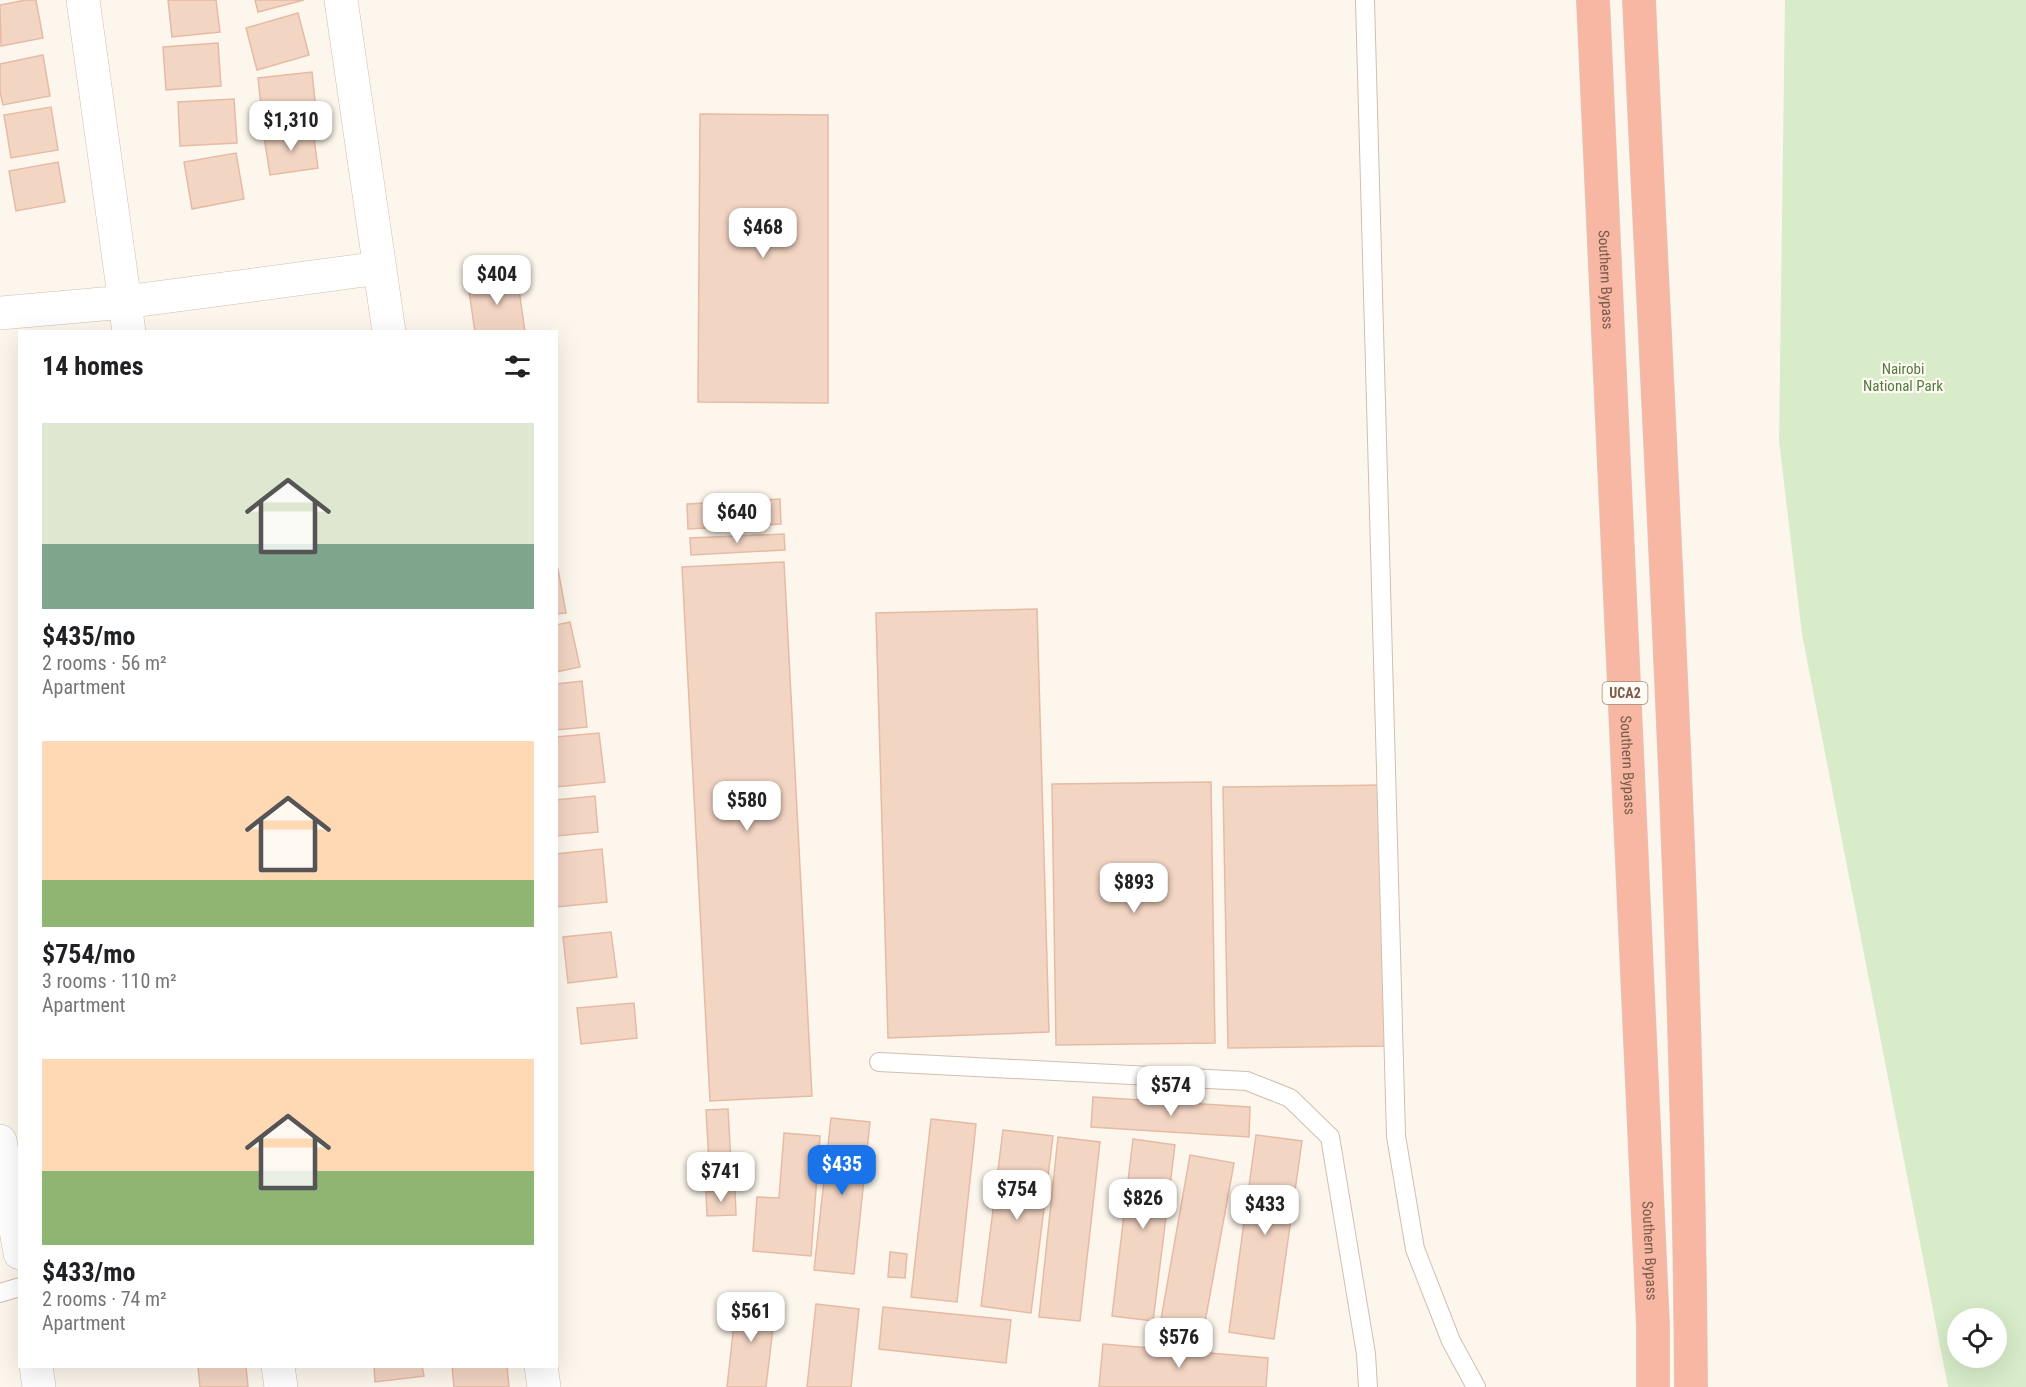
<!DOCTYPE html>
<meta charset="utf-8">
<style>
body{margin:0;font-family:"Roboto Condensed",sans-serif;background:#f6f6f6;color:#202124;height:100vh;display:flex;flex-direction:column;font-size:22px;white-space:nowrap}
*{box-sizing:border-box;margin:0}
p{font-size:20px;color:#757577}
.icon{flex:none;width:33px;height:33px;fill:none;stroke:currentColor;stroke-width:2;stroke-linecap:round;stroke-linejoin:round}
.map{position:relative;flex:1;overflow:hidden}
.panel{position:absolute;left:18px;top:330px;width:540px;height:1038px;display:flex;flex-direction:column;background:#fff;border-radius:0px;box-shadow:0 6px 24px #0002}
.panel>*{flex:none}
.buttons{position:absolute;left:1947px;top:1308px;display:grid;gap:12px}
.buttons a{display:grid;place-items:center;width:60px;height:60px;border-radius:50%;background:#fff;box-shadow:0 6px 24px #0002;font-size:30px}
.price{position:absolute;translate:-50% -51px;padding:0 14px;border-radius:12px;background:#fff;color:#222;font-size:20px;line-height:39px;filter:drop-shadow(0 2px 3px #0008)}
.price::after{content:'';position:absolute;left:50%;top:36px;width:18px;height:14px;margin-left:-9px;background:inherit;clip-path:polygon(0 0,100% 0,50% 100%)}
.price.on{background:#1a73e8;color:#fff}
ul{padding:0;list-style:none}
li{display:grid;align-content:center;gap:12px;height:318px;padding:0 24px}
li span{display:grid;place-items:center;height:186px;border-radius:0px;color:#555}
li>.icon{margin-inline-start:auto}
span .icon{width:108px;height:108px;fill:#fffc;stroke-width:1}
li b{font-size:26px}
h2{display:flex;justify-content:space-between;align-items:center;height:72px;padding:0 24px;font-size:26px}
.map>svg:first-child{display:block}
</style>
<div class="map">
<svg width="2026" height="1387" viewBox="0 0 2026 1387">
<rect width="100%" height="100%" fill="#fdf6ec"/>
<path fill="#d8ecc9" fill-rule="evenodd" d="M1785,0H2026V1387H1948L1802,634L1779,441ZM1958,1318H1996V1358H1958Z"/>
<path fill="#f3d5c3" stroke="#e6bba3" stroke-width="1.5" d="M26,0H36L43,38L1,46L0,5Z
M168,0H216L220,32L172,37Z
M255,0H304L258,12Z
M298,13L309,55L257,70L246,28Z
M218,43L221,86L166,90L163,47Z
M43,55L50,96L3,105L0,92V64Z
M312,72L316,110L262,115L258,78Z
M234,99L237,143L180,146L178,102Z
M51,107L58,150L11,158L4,115Z
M700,114L828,115V403L698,402Z
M313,130L318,168L270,175L264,137Z
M236,153L244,199L192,209L184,162Z
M58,162L65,202L16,211L9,171Z
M517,276L525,332H475L468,284Z
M780,499L781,524L688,529L687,504Z
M784,534L785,550L691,555L690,538Z
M784,562L812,1096L710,1101L682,567Z
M556,569H558L566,613L556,614Z
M1037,609L1049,1032L888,1038L876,613Z
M570,622L580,667L556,672V625Z
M582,681L587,727L556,730V684Z
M599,733L605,782L556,787V737Z
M1211,782L1215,1043L1056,1045L1052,784Z
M1383,785L1387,1046L1228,1048L1223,787Z
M595,796L598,832L556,836V800Z
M602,849L607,902L556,907V854Z
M611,932L617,977L568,983L563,937Z
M634,1003L637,1038L581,1044L577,1008Z
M1093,1097L1250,1107L1249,1137L1091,1127Z
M728,1109L732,1181L710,1182L706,1110Z
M831,1118L870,1122L854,1274L814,1270Z
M931,1119L976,1124L957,1302L911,1297Z
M1003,1130L1053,1136L1031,1313L981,1306Z
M784,1133L820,1136L811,1256L753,1251L757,1197L779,1198Z
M1256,1135L1302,1141L1274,1339L1229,1332Z
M1058,1137L1100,1142L1080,1321L1039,1317Z
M1133,1139L1175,1145L1153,1321L1112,1316Z
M1190,1155L1234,1163L1203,1333L1160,1325Z
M735,1190L736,1215L707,1216L706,1192Z
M890,1252L907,1254L905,1278L888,1277Z
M737,1297L776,1302L766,1387H727Z
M816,1304L859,1309L851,1387H807Z
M883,1307L1011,1320L1006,1363L879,1349Z
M1103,1344L1268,1358L1266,1387H1099Z
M198,1366H246L248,1387H200Z
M374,1366H422L424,1376L375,1382Z
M452,1366H507L509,1387H454Z"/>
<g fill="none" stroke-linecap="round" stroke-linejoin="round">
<g stroke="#d1beb0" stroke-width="20">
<path id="lane" d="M1365,0L1396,1136L1415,1249L1451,1341L1476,1387
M879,1062L1247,1081L1290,1098L1330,1137L1366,1354L1368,1387
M0,1293L20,1287"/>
</g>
<g stroke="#d1beb0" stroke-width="34">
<path id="street" d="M83,0L129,332
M341,0L389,332
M0,313L125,302L380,268
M0,1141L20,1253
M36,1366L39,1387
M278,1366L281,1387
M541,1366L544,1387"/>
</g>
<g stroke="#dad1cd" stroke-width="34">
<g id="highway">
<path id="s1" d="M1593,0L1653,1326V1387"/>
<path d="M1639,0C1660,462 1688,924 1691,1387"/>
</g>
</g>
<use href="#lane" stroke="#fff" stroke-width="18"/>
<use href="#street" stroke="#fff" stroke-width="33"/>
<use href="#highway" stroke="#f7b7a3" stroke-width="33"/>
</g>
<g text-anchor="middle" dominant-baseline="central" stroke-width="4.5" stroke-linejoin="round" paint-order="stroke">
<rect fill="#fffaf3" stroke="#a28b7f" stroke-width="1.5" x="1602.5" y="682" width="45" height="22" rx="4.5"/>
<g font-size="14" font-weight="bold" fill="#7a5c4d">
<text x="1625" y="693">UCA2</text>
</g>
<g font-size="15" fill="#7a5c4d" stroke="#fffaf3">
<text stroke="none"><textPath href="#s1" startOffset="280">Southern Bypass</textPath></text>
<text stroke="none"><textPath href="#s1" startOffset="766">Southern Bypass</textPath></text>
<text stroke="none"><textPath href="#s1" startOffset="1252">Southern Bypass</textPath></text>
</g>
<g font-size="15" fill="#537a41" stroke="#fffaf3">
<text x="1903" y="369">Nairobi<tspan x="1903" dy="17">National Park</tspan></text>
</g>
</g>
</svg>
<div class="buttons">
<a><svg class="icon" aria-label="locate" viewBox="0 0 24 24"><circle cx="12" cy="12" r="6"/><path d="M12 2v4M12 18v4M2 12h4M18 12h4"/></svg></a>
</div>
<b class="price" style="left:291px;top:152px">$1,310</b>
<b class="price" style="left:763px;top:259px">$468</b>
<b class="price" style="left:497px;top:306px">$404</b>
<b class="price" style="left:737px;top:544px">$640</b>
<b class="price" style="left:747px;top:832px">$580</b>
<b class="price" style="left:1134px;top:914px">$893</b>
<b class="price" style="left:1171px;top:1117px">$574</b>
<b class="price on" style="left:842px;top:1196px">$435</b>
<b class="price" style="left:721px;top:1203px">$741</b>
<b class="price" style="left:1017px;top:1221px">$754</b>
<b class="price" style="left:1143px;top:1230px">$826</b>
<b class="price" style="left:1265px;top:1236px">$433</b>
<b class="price" style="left:751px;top:1343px">$561</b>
<b class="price" style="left:1179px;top:1369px">$576</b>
<section class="panel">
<h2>14 homes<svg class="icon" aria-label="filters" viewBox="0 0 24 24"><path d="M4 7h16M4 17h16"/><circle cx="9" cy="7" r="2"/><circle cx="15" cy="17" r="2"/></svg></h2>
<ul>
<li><span style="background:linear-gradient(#dfe7d0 65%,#7fa58c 0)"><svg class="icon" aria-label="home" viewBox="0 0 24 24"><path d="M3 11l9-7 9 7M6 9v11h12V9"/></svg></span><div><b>$435/mo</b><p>2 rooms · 56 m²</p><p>Apartment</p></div></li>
<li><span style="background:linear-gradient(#ffd9b3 75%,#8fb573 0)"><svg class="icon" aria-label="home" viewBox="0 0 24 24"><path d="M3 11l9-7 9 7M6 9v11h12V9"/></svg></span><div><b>$754/mo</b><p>3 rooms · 110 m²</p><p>Apartment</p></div></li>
<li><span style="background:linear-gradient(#ffd9b3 60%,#8fb573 0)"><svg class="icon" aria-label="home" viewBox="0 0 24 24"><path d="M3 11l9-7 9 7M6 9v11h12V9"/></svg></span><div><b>$433/mo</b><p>2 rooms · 74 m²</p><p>Apartment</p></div></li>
</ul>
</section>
</div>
